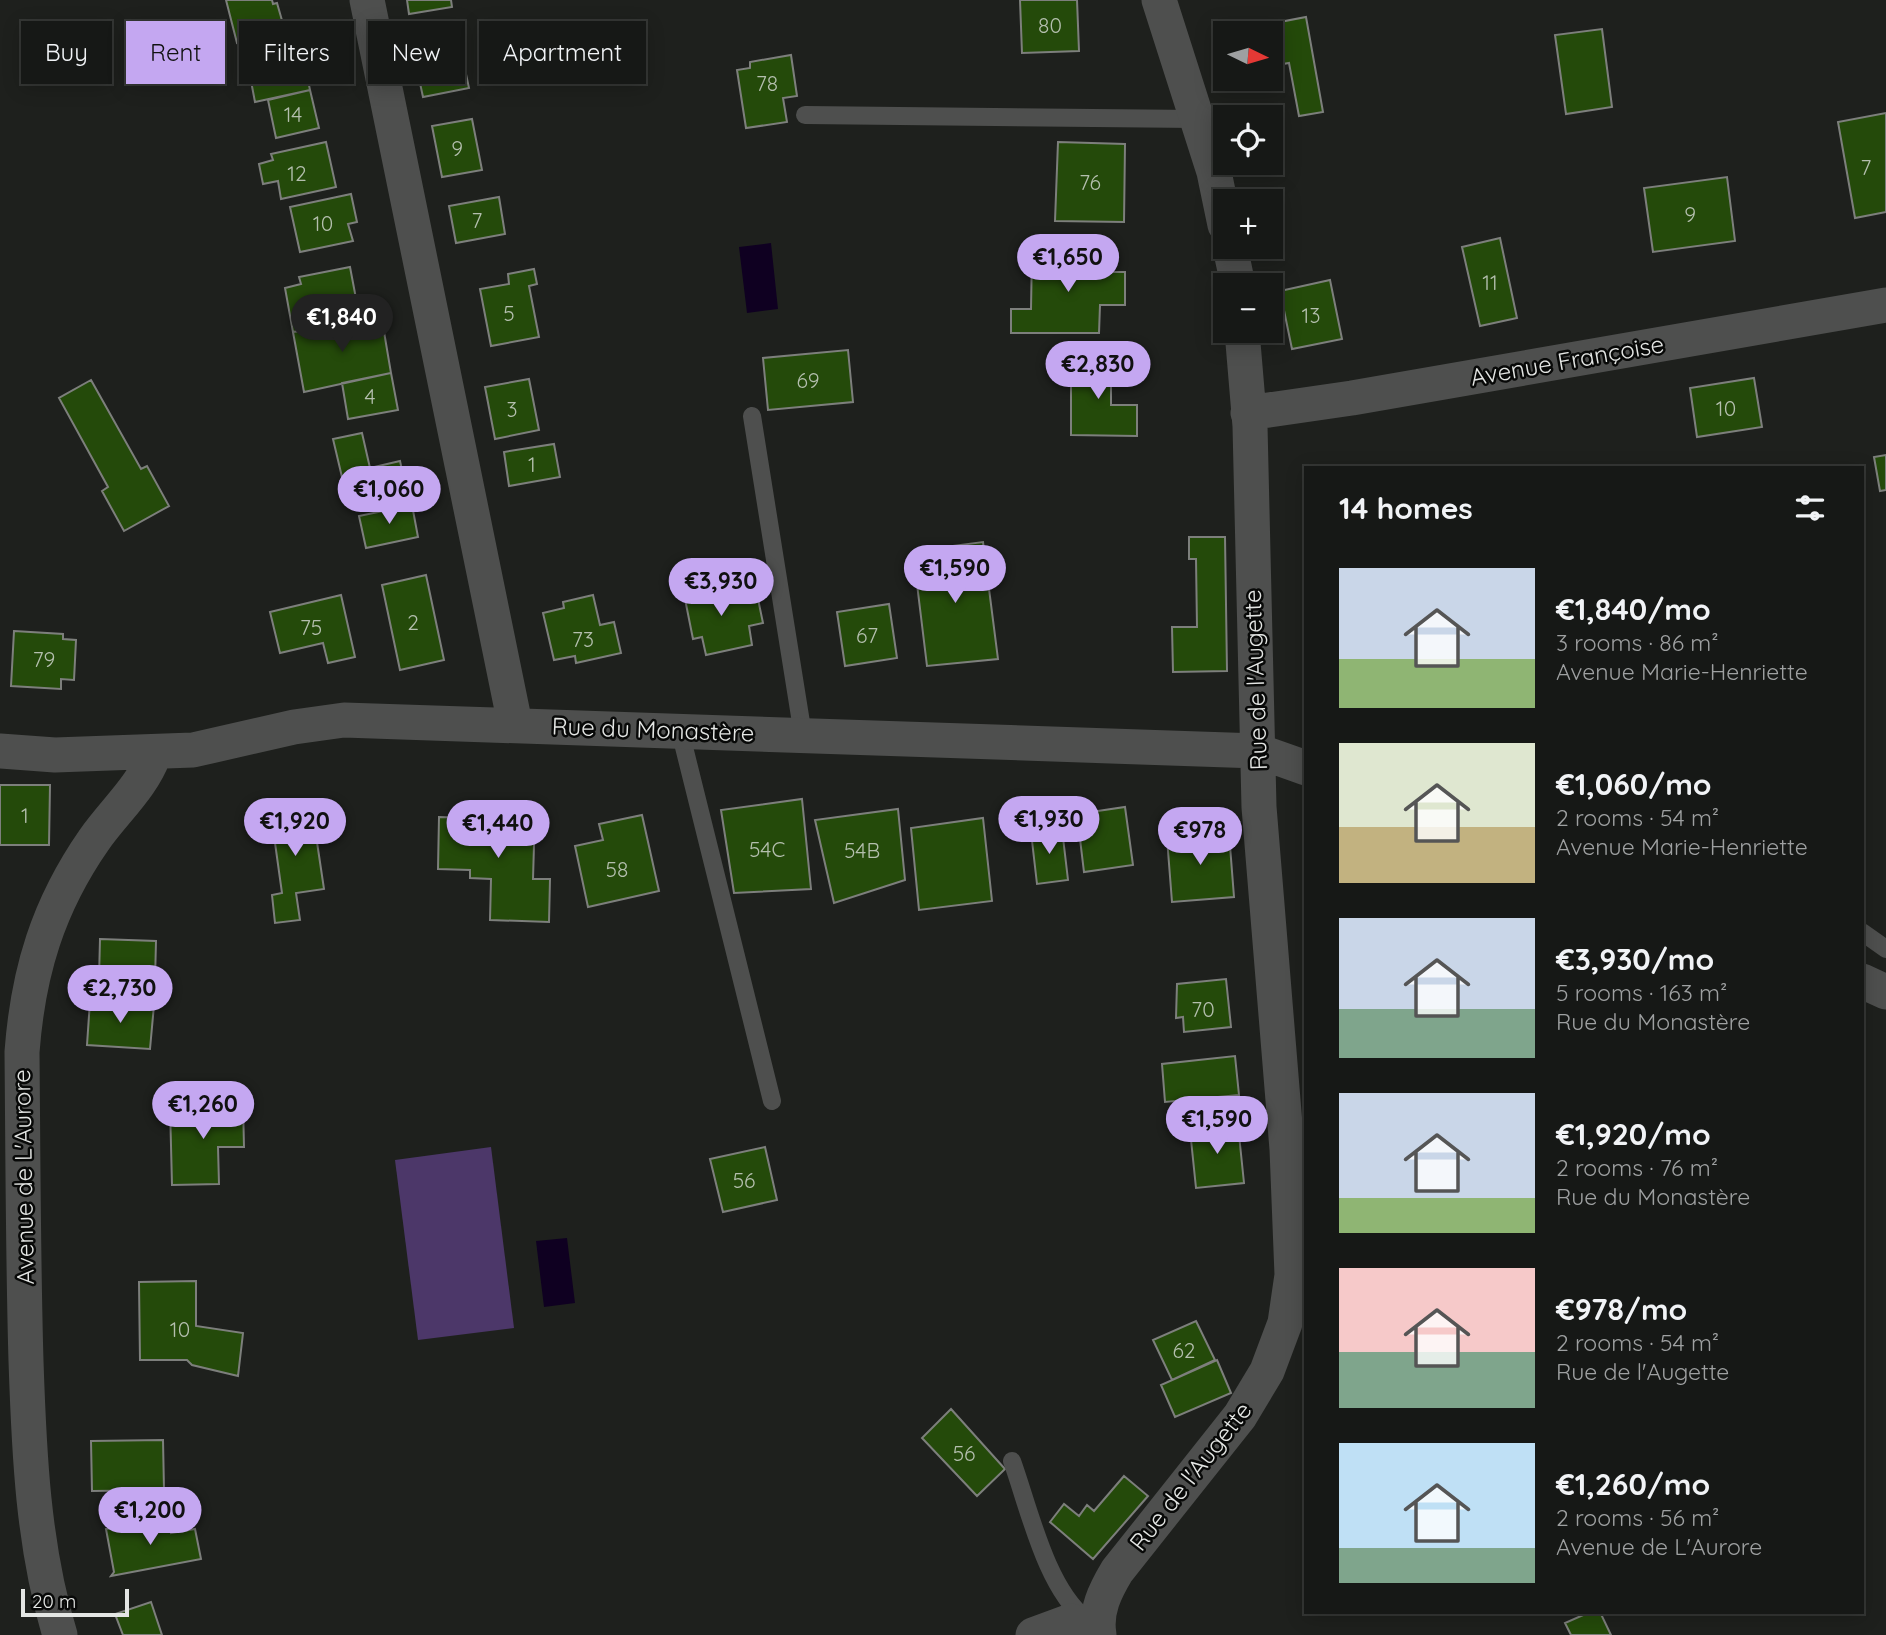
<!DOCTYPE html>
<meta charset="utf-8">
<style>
body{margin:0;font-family:Quicksand,sans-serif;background:#232523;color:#f1f3f6;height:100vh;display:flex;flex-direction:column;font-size:26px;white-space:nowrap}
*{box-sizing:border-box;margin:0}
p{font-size:23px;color:#9ea0a1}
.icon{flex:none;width:38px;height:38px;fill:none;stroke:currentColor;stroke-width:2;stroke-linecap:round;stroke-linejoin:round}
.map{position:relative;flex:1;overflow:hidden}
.sheet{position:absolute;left:1304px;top:466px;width:560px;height:1148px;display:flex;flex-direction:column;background:#161816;border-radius:0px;box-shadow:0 4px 18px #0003,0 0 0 2px #353735}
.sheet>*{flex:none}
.hud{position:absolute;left:21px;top:21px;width:665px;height:63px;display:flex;gap:14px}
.needle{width:46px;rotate:95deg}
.fabs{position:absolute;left:1213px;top:21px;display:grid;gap:14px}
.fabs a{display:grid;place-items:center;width:70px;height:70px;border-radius:0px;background:#161816;box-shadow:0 4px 18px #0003,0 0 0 2px #353735;font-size:35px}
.scale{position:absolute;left:21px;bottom:18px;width:108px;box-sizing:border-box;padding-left:7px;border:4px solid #e4e6e4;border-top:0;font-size:19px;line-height:24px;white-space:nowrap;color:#e4e6e4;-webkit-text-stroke:5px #080908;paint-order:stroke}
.price{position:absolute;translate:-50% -60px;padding:0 16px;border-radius:24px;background:#c4a7f1;color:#111;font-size:23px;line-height:46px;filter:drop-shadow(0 2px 4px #0008)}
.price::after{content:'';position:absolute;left:50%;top:42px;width:21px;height:16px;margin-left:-10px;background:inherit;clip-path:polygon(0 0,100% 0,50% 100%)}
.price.selected{background:#222;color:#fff}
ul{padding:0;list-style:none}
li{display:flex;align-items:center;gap:21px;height:175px;padding:0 35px}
li span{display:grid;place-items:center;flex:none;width:196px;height:140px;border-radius:0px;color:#555}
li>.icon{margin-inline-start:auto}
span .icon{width:84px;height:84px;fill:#fffc;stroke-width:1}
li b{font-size:30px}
h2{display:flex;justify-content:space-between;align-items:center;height:84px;padding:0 35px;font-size:30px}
.pill{padding:0 24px;border-radius:0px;background:#161816;box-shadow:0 4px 18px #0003,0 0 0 2px #353735;font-size:24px;line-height:63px}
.pill.selected{background:#c4a7f1;color:#111}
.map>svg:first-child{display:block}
</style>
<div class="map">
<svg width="1886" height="1635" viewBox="0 0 1886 1635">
<rect width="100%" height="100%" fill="#1e201d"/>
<path fill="#4c3769" d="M491,1147L514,1328L418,1340L395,1160Z"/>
<path fill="#0f0021" d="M771,243L778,309L747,313L739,247Z
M567,1238L575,1303L544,1307L536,1241Z"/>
<path fill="#244a0a" stroke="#7d7f7c" stroke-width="2" d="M226,0H272L273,4L277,3L285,31L237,43Z
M407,0H451L452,7L409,14Z
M1020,0H1077L1079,51L1022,53Z
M1306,17L1323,112L1299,116L1289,63L1271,66L1270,33H1265L1264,25Z
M1602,29L1612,107L1566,114L1555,35Z
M458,37L469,88L423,97L412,46Z
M301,47L310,90L255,102L247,60Z
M791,55L797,96L783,98L787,122L746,128L737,70L750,68V62Z
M310,90L319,128L276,138L268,100Z
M1886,113V212L1855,218L1838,122Z
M472,119L482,170L442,177L432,126Z
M326,142L336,187L281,199L278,181L263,184L259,164L273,160L271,154Z
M1058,142L1125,144L1124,222L1055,221Z
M1727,177L1735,241L1653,252L1644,188Z
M351,194L357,222L348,224L353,241L300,252L290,207Z
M499,197L505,234L456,243L449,206Z
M1500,238L1517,318L1480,326L1462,247Z
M1032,252L1100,253V272H1125V305H1100L1099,333H1011V309H1031Z
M350,267L358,309L332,315L333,324L293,332L285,288L301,284L299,277Z
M534,269L537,284L529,286L539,337L491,346L480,289L509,284L508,274Z
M1330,280L1342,339L1292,349L1280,291Z
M382,320L391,373L304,392L293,332Z
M848,350L853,402L768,410L763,358Z
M1071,357H1111V405H1137V436L1071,435Z
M391,373L398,410L348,419L342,383Z
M1754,378L1762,427L1697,437L1690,388Z
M529,379L539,430L495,439L485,387Z
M91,380L141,469L147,466L169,506L124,531L102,491L108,487L59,398Z
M362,433L370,468L400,461L407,493L357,504L354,492L346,494L333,439Z
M554,444L560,477L509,486L504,452Z
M1886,455V490L1880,491L1874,457Z
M412,505L418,537L366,548L359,516Z
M1189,537H1225L1227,671L1173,672L1172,627H1197L1196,559H1189Z
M983,542L998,659L927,666L913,551Z
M983,542L998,659L927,666L913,551Z
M426,575L444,660L400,670L382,585Z
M710,584L711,591L740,586L743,602L758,599L763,623L749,626L752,645L706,655L702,637L693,639L683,589Z
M341,595L355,657L328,663L323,643L280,653L270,612Z
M593,595L600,625L614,622L621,653L576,663L575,656L554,660L543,613L564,608L563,602Z
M889,604L897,658L845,666L837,612Z
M14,631L63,634V639L76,640L74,680L61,679V689L11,686Z
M0,785H50L49,845H0Z
M802,799L811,889L734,893L721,810Z
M802,799L811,889L734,893L721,810Z
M311,802L324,889L296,893L300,920L275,923L272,895L282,893L270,807Z
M1125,807L1133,865L1084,872L1077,814Z
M472,809L535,811L533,879H550L549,922L490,920L491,879L470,878V870L438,869L439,817L472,818Z
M898,809L905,880L834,903L815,820Z
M642,815L659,891L588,907L575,846L603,840L599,824Z
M983,818L992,901L919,910L911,828Z
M983,818L992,901L919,910L911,828Z
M1062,829L1068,880L1037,884L1031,832Z
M1229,833L1234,897L1172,902L1167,838Z
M100,939L156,941L155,981L99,979Z
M1226,979L1231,1027L1184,1032L1183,1017L1176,1018L1177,984Z
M90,1001L154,1005L150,1049L87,1045Z
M1235,1056L1239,1095L1165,1102L1162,1064Z
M243,1104L244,1147H218L219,1184L172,1185L170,1106Z
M1238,1125L1244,1183L1196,1188L1190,1130Z
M765,1147L777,1200L723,1212L710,1159Z
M196,1281V1326L243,1333L238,1376L192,1365L187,1360H140L139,1282Z
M1196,1321L1215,1360L1172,1380L1153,1340Z
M1217,1360L1231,1393L1175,1417L1161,1385Z
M951,1409L1005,1469L977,1496L922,1438Z
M163,1440L164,1490L92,1491L91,1441Z
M1124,1476L1148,1496L1093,1559L1050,1522L1064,1504L1079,1516L1087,1505L1094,1511Z
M168,1519L171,1533L195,1529L201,1559L111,1576L114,1572L106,1529Z
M151,1602L162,1635H123L115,1614Z
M1590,1612H1600L1611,1635H1571L1565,1623Z"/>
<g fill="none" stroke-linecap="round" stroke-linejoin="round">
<path stroke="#4e4f4e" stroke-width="18" d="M805,115L1197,119
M752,416L803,735
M680,731L772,1101
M1862,932L1886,949
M1012,1461C1029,1508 1046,1588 1086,1619"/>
<path stroke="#4e4f4e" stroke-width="35" d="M367,0L515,724
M1159,0L1214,172L1225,225
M1230,247L1238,285
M1248,413L1352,398L1886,305
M0,751L55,755L193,750L294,727L344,720L1258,751L1306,768
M1862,981L1886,992
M60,1635C33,1547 29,1452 26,1361C23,1258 23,1155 22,1052C28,972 48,906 94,840C115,810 143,787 155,752
M1033,1635L1071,1621L1098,1628
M1099,1635C1095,1611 1105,1591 1117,1571L1240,1416L1267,1371L1285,1323L1292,1275L1287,1149L1259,807L1250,426L1242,331"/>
</g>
<g text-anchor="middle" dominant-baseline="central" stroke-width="5" stroke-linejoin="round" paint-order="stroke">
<g font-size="21" fill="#b4bfae">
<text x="1050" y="25">80</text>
<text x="767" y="83">78</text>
<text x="293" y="114">14</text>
<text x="457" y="148">9</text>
<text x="1866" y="167">7</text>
<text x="297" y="173">12</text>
<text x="1090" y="182">76</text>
<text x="1690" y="214">9</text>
<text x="477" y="220">7</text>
<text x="323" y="223">10</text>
<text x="1490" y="282">11</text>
<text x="509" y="313">5</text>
<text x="1311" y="315">13</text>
<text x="808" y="380">69</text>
<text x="370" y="396">4</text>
<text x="1726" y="408">10</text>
<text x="512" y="409">3</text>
<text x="532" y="464">1</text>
<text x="413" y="622">2</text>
<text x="311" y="627">75</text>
<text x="867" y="635">67</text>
<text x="583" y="639">73</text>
<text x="44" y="659">79</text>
<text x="25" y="815">1</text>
<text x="767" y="849">54C</text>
<text x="862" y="850">54B</text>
<text x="617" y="869">58</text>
<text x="1203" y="1009">70</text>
<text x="744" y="1180">56</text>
<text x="180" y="1329">10</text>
<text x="1184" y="1350">62</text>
<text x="964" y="1453">56</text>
</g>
<g font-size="24" fill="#e4e6e4" stroke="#080908">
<text transform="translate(1567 360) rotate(-10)">Avenue Françoise</text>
<text transform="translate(1255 680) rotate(-92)">Rue de l'Augette</text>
<text transform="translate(653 729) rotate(2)">Rue du Monastère</text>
<text transform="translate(23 1177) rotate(-91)">Avenue de L'Aurore</text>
<text transform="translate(1190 1476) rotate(-52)">Rue de l'Augette</text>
</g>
</g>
</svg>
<div class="fabs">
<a><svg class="needle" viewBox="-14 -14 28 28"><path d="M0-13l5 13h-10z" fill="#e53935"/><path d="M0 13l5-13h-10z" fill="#9ea0a1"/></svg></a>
<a><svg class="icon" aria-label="locate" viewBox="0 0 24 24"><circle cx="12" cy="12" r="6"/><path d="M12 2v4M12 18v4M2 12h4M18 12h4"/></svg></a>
<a>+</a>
<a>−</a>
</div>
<div class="scale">20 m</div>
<b class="price" style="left:1068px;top:294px">€1,650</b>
<b class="price selected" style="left:342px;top:354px">€1,840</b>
<b class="price" style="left:1098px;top:401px">€2,830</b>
<b class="price" style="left:389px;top:526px">€1,060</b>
<b class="price" style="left:955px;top:605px">€1,590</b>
<b class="price" style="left:721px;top:618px">€3,930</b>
<b class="price" style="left:1049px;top:856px">€1,930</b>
<b class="price" style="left:295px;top:858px">€1,920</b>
<b class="price" style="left:498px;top:860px">€1,440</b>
<b class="price" style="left:1200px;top:867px">€978</b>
<b class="price" style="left:120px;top:1025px">€2,730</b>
<b class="price" style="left:203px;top:1141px">€1,260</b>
<b class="price" style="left:1217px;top:1156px">€1,590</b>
<b class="price" style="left:150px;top:1547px">€1,200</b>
<div class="hud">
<a class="pill">Buy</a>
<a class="pill selected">Rent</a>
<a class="pill">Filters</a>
<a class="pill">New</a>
<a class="pill">Apartment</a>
</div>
<section class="sheet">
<h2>14 homes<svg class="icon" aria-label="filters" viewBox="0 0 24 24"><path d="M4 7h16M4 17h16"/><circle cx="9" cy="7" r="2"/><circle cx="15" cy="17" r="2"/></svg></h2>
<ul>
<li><span style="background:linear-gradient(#c9d6e8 65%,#8fb573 0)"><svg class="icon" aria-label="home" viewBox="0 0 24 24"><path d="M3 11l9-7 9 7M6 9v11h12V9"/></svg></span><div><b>€1,840/mo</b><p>3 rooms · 86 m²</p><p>Avenue Marie-Henriette</p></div></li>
<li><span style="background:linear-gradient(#dfe7d0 60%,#c2b280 0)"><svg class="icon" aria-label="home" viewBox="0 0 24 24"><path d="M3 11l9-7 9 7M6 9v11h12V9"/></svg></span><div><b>€1,060/mo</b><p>2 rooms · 54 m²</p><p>Avenue Marie-Henriette</p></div></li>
<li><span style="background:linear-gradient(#c9d6e8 65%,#7fa58c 0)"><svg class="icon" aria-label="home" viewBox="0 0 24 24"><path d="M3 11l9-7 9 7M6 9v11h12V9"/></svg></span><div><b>€3,930/mo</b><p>5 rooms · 163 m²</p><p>Rue du Monastère</p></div></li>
<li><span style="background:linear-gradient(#c9d6e8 75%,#8fb573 0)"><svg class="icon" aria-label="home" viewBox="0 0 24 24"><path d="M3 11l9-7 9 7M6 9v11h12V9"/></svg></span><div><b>€1,920/mo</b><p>2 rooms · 76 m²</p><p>Rue du Monastère</p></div></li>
<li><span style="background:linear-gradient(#f6c9c9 60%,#7fa58c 0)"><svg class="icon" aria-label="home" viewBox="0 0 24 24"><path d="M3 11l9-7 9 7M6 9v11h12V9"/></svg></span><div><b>€978/mo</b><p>2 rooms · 54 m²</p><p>Rue de l'Augette</p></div></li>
<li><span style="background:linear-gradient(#bfe0f5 75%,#7fa58c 0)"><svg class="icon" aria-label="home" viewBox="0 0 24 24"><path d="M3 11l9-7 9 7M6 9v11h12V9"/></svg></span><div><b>€1,260/mo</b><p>2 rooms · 56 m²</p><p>Avenue de L'Aurore</p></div></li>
</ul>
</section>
</div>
